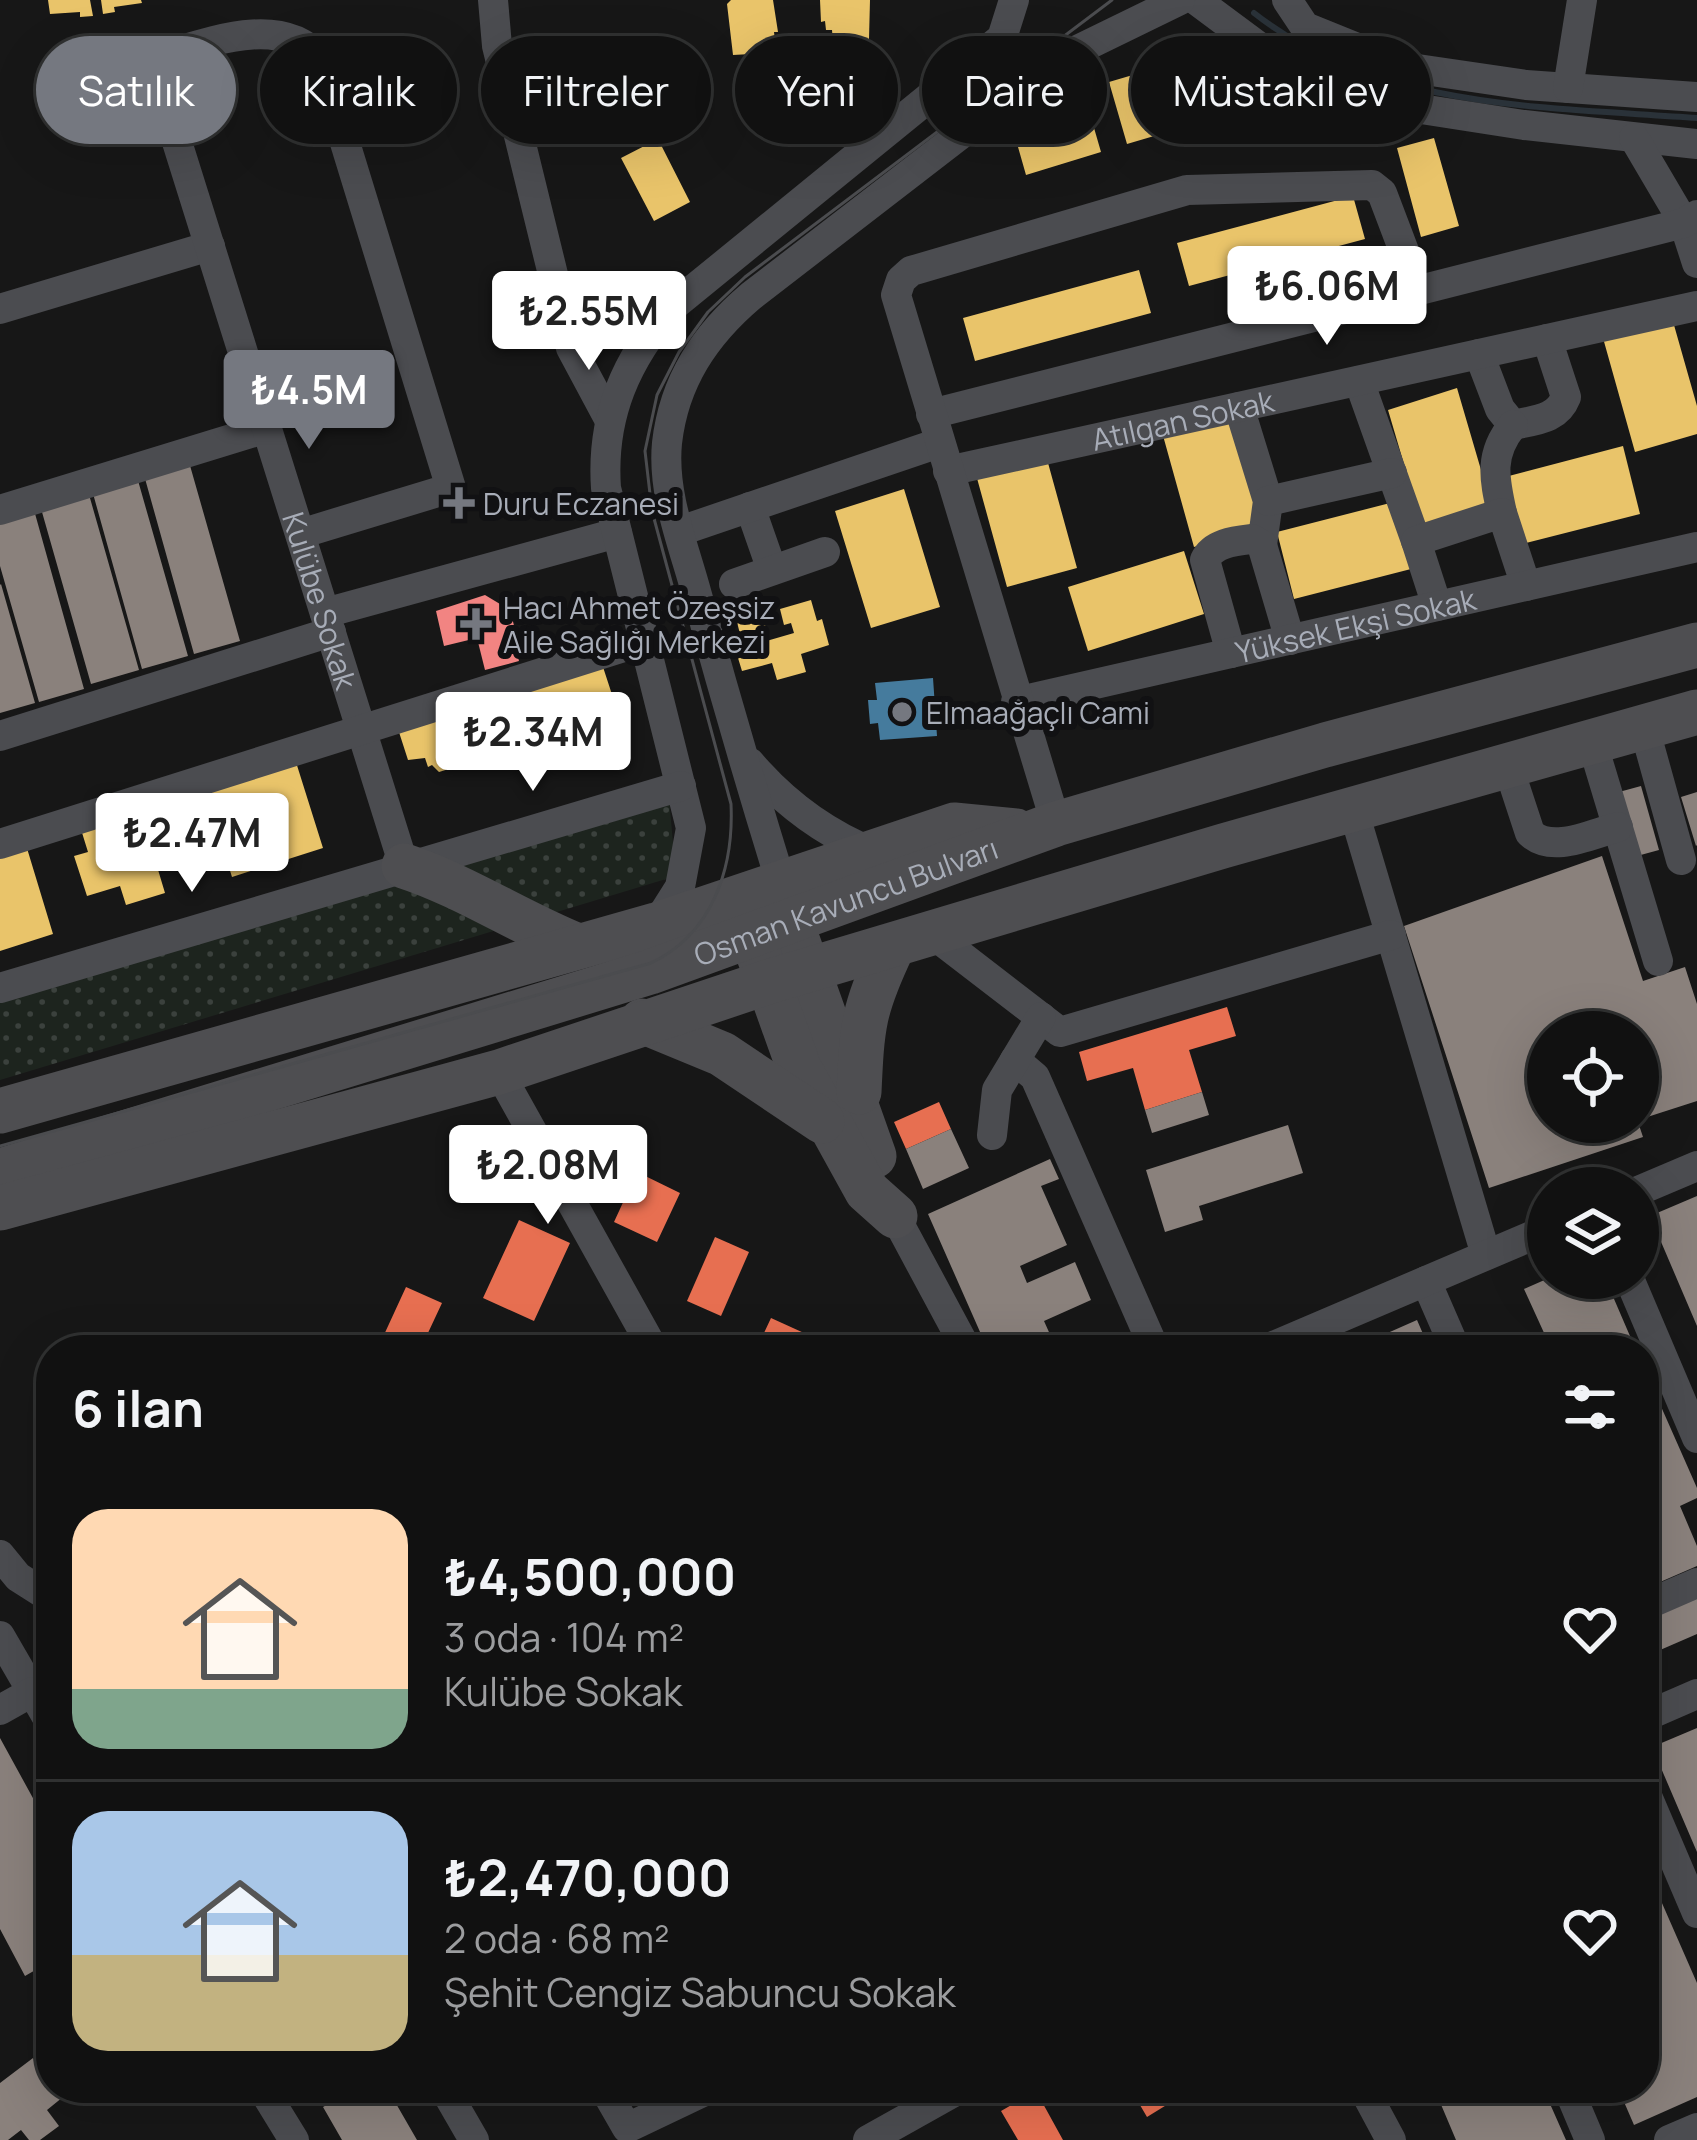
<!DOCTYPE html>
<html lang="tr">
<meta charset="utf-8">
<style>
body{margin:0;font-family:Manrope,sans-serif;background:#1a1a1a;color:#f1f3f6;height:100vh;display:flex;flex-direction:column;font-size:45px;white-space:nowrap}
*{box-sizing:border-box;margin:0}
p{font-size:39px;color:#9c9d9f}
.icon{flex:none;width:66px;height:66px;fill:none;stroke:currentColor;stroke-width:2;stroke-linecap:round;stroke-linejoin:round}
.map{position:relative;flex:1;overflow:hidden}
.drawer{position:absolute;left:36px;top:1335px;width:1623px;height:768px;display:flex;flex-direction:column;background:#111;border-radius:48px;box-shadow:0 12px 48px #0002,0 0 0 3px #303131}
.drawer>*{flex:none}
.banner{position:absolute;left:36px;top:36px;width:1626px;height:108px;display:flex;gap:24px}
.tools{position:absolute;left:1527px;top:1011px;display:grid;gap:24px}
.tools a{display:grid;place-items:center;width:132px;height:132px;border-radius:50%;background:#111;box-shadow:0 12px 48px #0002,0 0 0 3px #303131;font-size:60px}
.price{position:absolute;translate:-50% -102px;padding:0 27px;border-radius:12px;background:#fff;color:#222;font-size:39px;line-height:78px;filter:drop-shadow(0 3px 6px #0008)}
.price::after{content:'';position:absolute;left:50%;top:72px;width:36px;height:27px;margin-left:-18px;background:inherit;clip-path:polygon(0 0,100% 0,50% 100%)}
.price.selected{background:#757880;color:#fff}
ul{padding:0;list-style:none}
li{display:flex;align-items:center;gap:36px;height:300px;padding:0 36px}
li+li{border-top:3px solid #303131}
li span{display:grid;place-items:center;flex:none;width:336px;height:240px;border-radius:36px;color:#555}
li>.icon{margin-inline-start:auto}
span .icon{width:144px;height:144px;fill:#fffc;stroke-width:1}
li b{font-size:51px}
h2{display:flex;justify-content:space-between;align-items:center;height:144px;padding:0 36px;font-size:51px}
.chip{padding:0 42px;border-radius:54px;background:#111;box-shadow:0 12px 48px #0002,0 0 0 3px #303131;font-size:42px;line-height:108px}
.chip.selected{background:#757880;color:#fff}
.map>svg:first-child{display:block}
</style>
<div class="map">
<svg width="1697" height="2140" viewBox="0 0 1697 2140">
<defs>
<pattern id="grass-dots" width="8" height="8" patternUnits="userSpaceOnUse" patternTransform="scale(3)"><rect width="8" height="8" fill="#1d241e"/><path d="M2 2h.1M6 6h.1" fill="none" stroke="#3b413d" stroke-width="1.8" stroke-linecap="round"/></pattern>
</defs>
<rect width="100%" height="100%" fill="#171717"/>
<path fill="url(#grass-dots)" d="M669,799L676,876L0,1080V996Z"/>
<path fill="#e9c46a" d="M48,0H90L93,16L80,17V12L50,14Z
M101,0H141L142,3L114,7L115,12L103,14Z
M731,0H773L778,32H774L775,40L769,41V53L733,55L727,4Z
M820,0H870L869,39L833,42L832,30H826L825,21L821,22Z
M1187,59L1205,121L1127,144L1109,82Z
M1083,90L1101,152L1026,175L1008,112Z
M1434,138L1459,226L1421,237L1397,148Z
M658,139L690,202L654,221L621,158Z
M1353,196L1365,239L1189,286L1177,243Z
M1139,270L1151,313L975,361L963,318Z
M1672,318L1697,406V434L1635,452L1603,338Z
M1457,388L1491,504L1422,525L1388,410Z
M1231,413L1263,528L1194,547L1162,432Z
M1623,446L1640,514L1522,544L1505,477Z
M1045,452L1077,568L1007,587L975,471Z
M904,489L940,607L871,628L835,511Z
M1394,502L1411,569L1294,599L1277,532Z
M1184,551L1204,614L1088,651L1068,587Z
M811,600L817,621L822,619L829,645L801,654L806,672L777,680L772,663L742,671L734,645L742,642L737,622L762,614L767,632L760,634L763,642L794,633L791,623L784,625L780,609Z
M603,667L619,716L590,725L595,740L576,745L572,730L542,740L526,690Z
M486,701L496,731L481,740L483,748L479,750L478,760L439,772L432,765L428,767L425,758L408,760L398,729Z
M295,759L323,848L232,877L204,787Z
M155,809L167,848L153,853L165,893L126,905L120,886L87,896L74,856L88,852L79,823Z
M26,845L53,934L0,951V853Z"/>
<path fill="#e76f51" d="M1227,1007L1236,1036L1189,1050L1202,1092L1145,1110L1133,1068L1087,1081L1079,1052Z
M939,1102L951,1129L906,1149L894,1122Z
M637,1172L680,1193L657,1242L614,1222Z
M519,1220L570,1243L534,1321L483,1298Z
M715,1237L749,1252L721,1316L687,1301Z
M406,1287L442,1303L420,1350H377Z
M771,1318L804,1333L796,1350H756Z
M1130,2088H1183L1186,2093L1147,2117Z
M1036,2091L1063,2140H1018L1001,2111Z"/>
<path fill="#f28482" d="M485,595L510,610L520,649L516,650L519,661L485,670L477,638L444,646L436,611Z"/>
<path fill="#457b9d" d="M933,678L937,736L880,740L878,723L870,724L868,700H877L875,683Z"/>
<path fill="#8a817c" d="M189,462L240,641L194,654L144,475Z
M137,477L188,656L142,669L92,490Z
M88,491L139,670L91,684L40,505Z
M34,510L84,689L39,702L0,566V519Z
M1,584L35,703L0,713V585Z
M1641,786L1659,850L1637,856L1619,792Z
M1697,792V845L1696,846L1681,797Z
M1602,856L1643,981L1685,967L1697,1004V1101L1638,1120V1032H1548V1122H1638L1643,1137L1489,1188L1404,926Z
M1202,1092L1209,1115L1152,1133L1145,1110Z
M1288,1125L1303,1173L1199,1206L1203,1220L1165,1232L1146,1170Z
M951,1129L969,1168L923,1189L906,1149Z
M1050,1159L1059,1179L1041,1186L1067,1245L1020,1266L1027,1283L1075,1262L1091,1300L1044,1321L1057,1350H988L928,1214Z
M1697,1196V1326L1650,1216Z
M1549,1278H1605L1636,1350H1511L1545,1335L1524,1289Z
M1417,1320L1430,1350H1349Z
M1644,1368L1697,1488V1498L1680,1506L1697,1546V1566L1644,1589Z
M1697,1592V1634L1644,1657V1615Z
M1697,1728V1852L1652,1747Z
M0,1738L51,1831V1961L25,1976L0,1929Z
M1644,1862L1697,1983V2097L1634,2125L1618,2088H1644Z
M33,2058L51,2081V2088H56L63,2097L47,2110L59,2126L40,2140H29L21,2130L8,2140H0V2083Z
M357,2088H387L417,2140H342L323,2107Z
M1434,2088H1543L1566,2140H1456Z"/>
<g fill="none" stroke-linecap="round" stroke-linejoin="round">
<path stroke="#2a3239" stroke-width="6" d="M1254,13C1377,110 1548,107 1697,118"/>
<g stroke="#4b4c50" stroke-width="30">
<path d="M493,0L497,46L571,348L609,419"/>
<path d="M1196,0L1278,61L1376,102L1524,125L1697,144"/>
<path d="M1287,0L1305,27L1404,67L1526,85L1697,97"/>
<path d="M1568,88L1582,0"/>
<path d="M1634,138L1684,223L1697,263"/>
<path d="M0,309L210,246"/>
<path d="M1479,354L1500,409L1513,425C1535,420 1557,420 1566,397L1547,339"/>
<path d="M1359,381L1416,541"/>
<path d="M1239,407L1268,501L1262,545"/>
<path d="M931,414L1684,223L1697,215"/>
<path id="s1" d="M948,471L1697,306"/>
<path d="M1268,501L1392,473"/>
<path d="M750,507L772,570"/>
<path d="M0,510L267,428"/>
<path d="M1502,513C1494,478 1489,454 1513,425"/>
<path d="M680,531L939,443"/>
<path id="s2" d="M300,534L451,488L319,58C279,11 200,46 151,59L404,866"/>
<path d="M734,584L825,552"/>
<path d="M1437,606L1416,541L1502,513L1526,586"/>
<path d="M325,613L617,533"/>
<path d="M1231,653L1205,560C1213,543 1235,541 1252,539L1262,545L1290,640"/>
<path id="s3" d="M1016,702L1697,547"/>
<path d="M1644,727L1681,860"/>
<path d="M0,736L331,632"/>
<path d="M1592,742L1658,961"/>
<path d="M750,763C785,804 824,833 874,853"/>
<path d="M1508,766L1530,833C1552,854 1591,834 1618,827"/>
<path d="M1353,809L1486,1255"/>
<path d="M1056,824L896,295L901,280L911,271L1187,190L1372,185L1382,193L1404,251"/>
<path d="M0,844L646,640"/>
<path d="M782,886C752,789 724,693 697,595C684,546 662,495 667,443C674,381 705,335 751,296L1057,60L1180,0"/>
<path d="M656,925L680,887L691,828L606,488C601,416 626,359 673,306L1002,38L1014,0"/>
<path d="M934,935L1060,1032L1391,935"/>
<path d="M0,988L681,786"/>
<path d="M1015,1060L1035,1077L1155,1350"/>
<path d="M499,1072L654,1350"/>
<path d="M992,1135L997,1090L1041,1017"/>
<path d="M1638,1191L1697,1166"/>
<path d="M895,1216L967,1350"/>
<path d="M1629,1278L1697,1438"/>
<path d="M1426,1281L1456,1350"/>
<path d="M1264,1350L1548,1229"/>
<path d="M0,1555L18,1577L51,1598"/>
<path d="M1644,1606L1697,1583"/>
<path d="M0,1636L51,1724"/>
<path d="M0,1710L32,1692"/>
<path d="M1644,1717L1697,1694"/>
<path d="M1644,1789L1697,1913"/>
<path d="M262,2088L294,2140"/>
<path d="M444,2088L474,2140"/>
<path d="M604,2088L627,2128L711,2088"/>
<path d="M1363,2088L1391,2140"/>
<path d="M1568,2088L1590,2140"/>
<path d="M868,2140L961,2088"/>
<path d="M1669,2140L1697,2128"/>
</g>
<g stroke="#4e4e51" stroke-width="45">
<path d="M404,866C465,886 518,922 578,946"/>
<path d="M798,942L874,1156"/>
<path d="M759,956L799,1068L867,1191L895,1216"/>
<path d="M642,1021L722,1054L822,1121"/>
<path d="M859,1092C862,1026 863,1009 892,948"/>
<path d="M0,1111L656,925L954,825L1016,831"/>
<path id="s4" d="M0,1171L650,972L1056,824L1325,745L1697,645"/>
<path d="M0,1208L499,1072L771,981L1223,846L1697,712"/>
</g>
<path stroke="#4b4c4f" stroke-width="3" d="M0,1146L651,963C712,934 734,869 731,804L652,511L645,451L657,395L679,352L708,312L745,277L1112,0"/>
</g>
<g fill="#757880" stroke="#111113" stroke-width="4.5">
<path d="M453 485h12v12h12v12h-12v12h-12v-12h-12v-12h12z"/>
<path d="M470 606h12v12h12v12h-12v12h-12v-12h-12v-12h12z"/>
<circle cx="902" cy="712" r="12"/>
</g>
<g text-anchor="middle" dominant-baseline="central" stroke-width="12" stroke-linejoin="round" paint-order="stroke">
<g font-size="30" fill="#a8adb8" stroke="#111113">
<text stroke="none"><textPath href="#s1" startOffset="240">Atılgan Sokak</textPath></text>
<text stroke="none"><textPath href="#s2" startOffset="1353">Kulübe Sokak</textPath></text>
<text stroke="none"><textPath href="#s3" startOffset="348">Yüksek Ekşi Sokak</textPath></text>
<text stroke="none"><textPath href="#s4" startOffset="888">Osman Kavuncu Bulvarı</textPath></text>
</g>
<g font-size="30" fill="#a8adb8" stroke="#111113" text-anchor="start">
<text x="483" y="503">Duru Eczanesi</text>
<text x="503" y="607">Hacı Ahmet Özeşsiz<tspan x="503" dy="34">Aile Sağlığı Merkezi</tspan></text>
<text x="926" y="712">Elmaağaçlı Cami</text>
</g>
</g>
</svg>
<div class="tools">
<a><svg class="icon" aria-label="locate" viewBox="0 0 24 24"><circle cx="12" cy="12" r="6"/><path d="M12 2v4M12 18v4M2 12h4M18 12h4"/></svg></a>
<a><svg class="icon" aria-label="layers" viewBox="0 0 24 24"><path d="M12 4l9 5-9 5-9-5zM3 14l9 5 9-5"/></svg></a>
</div>
<b class="price" style="left:1327px;top:348px">₺6.06M</b>
<b class="price" style="left:589px;top:373px">₺2.55M</b>
<b class="price selected" style="left:309px;top:452px">₺4.5M</b>
<b class="price" style="left:533px;top:794px">₺2.34M</b>
<b class="price" style="left:192px;top:895px">₺2.47M</b>
<b class="price" style="left:548px;top:1227px">₺2.08M</b>
<div class="banner">
<a class="chip selected">Satılık</a>
<a class="chip">Kiralık</a>
<a class="chip">Filtreler</a>
<a class="chip">Yeni</a>
<a class="chip">Daire</a>
<a class="chip">Müstakil ev</a>
</div>
<section class="drawer">
<h2>6 ilan<svg class="icon" aria-label="filters" viewBox="0 0 24 24"><path d="M4 7h16M4 17h16"/><circle cx="9" cy="7" r="2"/><circle cx="15" cy="17" r="2"/></svg></h2>
<ul>
<li><span style="background:linear-gradient(#ffd9b3 75%,#7fa58c 0)"><svg class="icon" aria-label="home" viewBox="0 0 24 24"><path d="M3 11l9-7 9 7M6 9v11h12V9"/></svg></span><div><b>₺4,500,000</b><p>3 oda · 104 m²</p><p>Kulübe Sokak</p></div><svg class="icon" aria-label="heart" viewBox="0 0 24 24"><path d="M12 20l-8-8c-3-5 5-10 8-4 3-6 11-1 8 4z"/></svg></li>
<li><span style="background:linear-gradient(#a9c7e8 60%,#c2b280 0)"><svg class="icon" aria-label="home" viewBox="0 0 24 24"><path d="M3 11l9-7 9 7M6 9v11h12V9"/></svg></span><div><b>₺2,470,000</b><p>2 oda · 68 m²</p><p>Şehit Cengiz Sabuncu Sokak</p></div><svg class="icon" aria-label="heart" viewBox="0 0 24 24"><path d="M12 20l-8-8c-3-5 5-10 8-4 3-6 11-1 8 4z"/></svg></li>
</ul>
</section>
</div>
